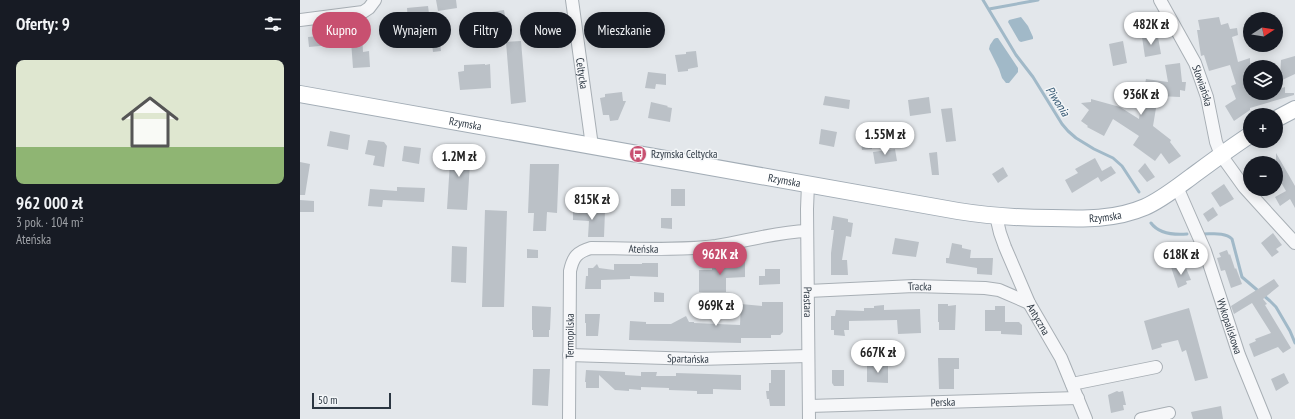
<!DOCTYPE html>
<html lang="pl">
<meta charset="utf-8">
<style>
body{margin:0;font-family:"PT Sans Narrow",sans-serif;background:#20242c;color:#f1f3f6;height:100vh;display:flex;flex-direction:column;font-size:15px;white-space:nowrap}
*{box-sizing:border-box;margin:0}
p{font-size:13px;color:#9ea1a6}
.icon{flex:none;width:22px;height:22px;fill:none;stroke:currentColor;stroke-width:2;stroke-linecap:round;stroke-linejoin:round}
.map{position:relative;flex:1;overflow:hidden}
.panel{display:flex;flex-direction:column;background:#171b24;width:300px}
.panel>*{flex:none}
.top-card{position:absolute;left:12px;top:12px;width:380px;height:36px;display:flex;gap:8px}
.needle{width:26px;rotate:78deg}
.tools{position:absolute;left:943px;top:12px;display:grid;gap:8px}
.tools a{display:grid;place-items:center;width:40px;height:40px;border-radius:50%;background:#171b24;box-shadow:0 2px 10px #0003;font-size:20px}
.scale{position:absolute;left:12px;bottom:10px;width:79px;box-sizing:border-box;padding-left:4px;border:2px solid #2c3742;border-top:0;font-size:11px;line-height:14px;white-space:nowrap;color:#2c3742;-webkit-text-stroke:3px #f3f6f8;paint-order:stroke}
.price{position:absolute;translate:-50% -34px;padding:0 9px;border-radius:14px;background:#fff;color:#222;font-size:13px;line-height:26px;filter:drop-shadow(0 1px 2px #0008)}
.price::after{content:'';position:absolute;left:50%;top:24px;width:12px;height:9px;margin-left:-6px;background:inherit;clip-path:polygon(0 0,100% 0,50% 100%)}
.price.active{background:#c85070;color:#fff}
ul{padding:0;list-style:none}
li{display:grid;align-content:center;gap:8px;height:212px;padding:0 16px}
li+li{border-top:1px solid #363941}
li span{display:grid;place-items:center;height:124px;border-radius:8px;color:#555}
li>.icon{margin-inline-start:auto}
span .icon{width:72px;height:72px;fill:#fffc;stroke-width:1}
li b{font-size:17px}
h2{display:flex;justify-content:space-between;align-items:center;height:48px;padding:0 16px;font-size:17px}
.chip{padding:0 14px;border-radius:18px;background:#171b24;box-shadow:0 2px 10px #0003;font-size:14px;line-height:36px}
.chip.active{background:#c85070;color:#fff}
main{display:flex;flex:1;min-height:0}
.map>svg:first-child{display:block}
</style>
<main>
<section class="panel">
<h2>Oferty: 9<svg class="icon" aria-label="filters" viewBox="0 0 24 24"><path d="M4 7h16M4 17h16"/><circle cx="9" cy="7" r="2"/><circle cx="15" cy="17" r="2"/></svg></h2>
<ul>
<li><span style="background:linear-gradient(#dfe7d0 70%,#8fb573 0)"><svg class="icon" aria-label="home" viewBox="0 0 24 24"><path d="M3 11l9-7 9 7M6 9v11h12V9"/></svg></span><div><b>962 000 zł</b><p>3 pok. · 104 m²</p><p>Ateńska</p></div></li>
</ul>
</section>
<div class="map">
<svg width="995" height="419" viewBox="0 0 995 419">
<rect width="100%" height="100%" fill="#e3e7eb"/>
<path fill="#a1b9c8" d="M721,17L728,26L733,37V39L721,42L719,41L708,22L709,20Z
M696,38H698L718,68V72L709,83H706L702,78L699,69L689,49L690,45L694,39Z"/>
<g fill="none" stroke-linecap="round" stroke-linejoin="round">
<path stroke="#a1b9c8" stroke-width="3" d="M683,0L716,55L733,77L762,124L768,131L776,138L794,149L813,158L822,166L839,192
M689,9L738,0
M851,223C859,234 874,235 887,234
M904,234C913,234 925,232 932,239L942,277L970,301L976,307L990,331L995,343"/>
</g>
<path fill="#bbc1c7" d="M136,0H156L157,8L138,11Z
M128,6L130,21L108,23L107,8Z
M204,10L207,28L177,33L174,15Z
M919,17L921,25L928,23L930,29L937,28L938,35L932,37L938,62L950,58V93H976V90L985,87V93H994V95L950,108V110L934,121L925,106L936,99L931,86L936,84L930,65L909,71L904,55L901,56L897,30H900L898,20Z
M51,33V35L62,34L63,52L69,51L70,67L53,68L51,41L31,43V45L9,47L8,37Z
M139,35L141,51L133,52L131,36Z
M850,36V38L858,37L861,54L845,57L842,37Z
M221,41L226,102L211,104L206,42Z
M823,41L827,63L813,66L809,44Z
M396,51L398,67L388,69V71L378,72L375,55L386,54V52Z
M995,56V74L980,81L981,60Z
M880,63L882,82H886L885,91L880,90V97L858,96L853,126L871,140L870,142L881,156L869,164L861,153L855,161L833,145L839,136L813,119L804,136L787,127L788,126L781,121L789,110L781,103L791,102V99L820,107L839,119L844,84H845L846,79L868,82L865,65Z
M185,64V65L190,64L191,88L160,90L158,72L164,71V65Z
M348,72L366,74V85L356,84L355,89L345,88Z
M322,92L323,101H326L318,120L310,121L309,115H303L300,98L305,97V94Z
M525,96L550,100L549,109L523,105Z
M629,97L631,113L610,116L608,100Z
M351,102L368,106L367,107L372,108L370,122L348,118Z
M652,108L656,141L646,142L641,109Z
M521,129L537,132L534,147L519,144Z
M30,131L50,135L48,150L27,146Z
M570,134L572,149L562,150L560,135Z
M606,135L608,144L597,145L596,136Z
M68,140L84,142L87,146L84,167L73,165L75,156L65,154Z
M104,146L121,148L119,164L102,161Z
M151,146L171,147L167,210L147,209Z
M595,149L597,161L575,164L573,152Z
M637,152L639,175H632L629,153Z
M976,153L995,186V208L990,199L980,206L975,197L986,191L976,174Z
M795,158L802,171L811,166L816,173L801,182L798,177L772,193L765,180L778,173L775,169Z
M0,162L10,164L5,195H0Z
M845,163L855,177L847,182L838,171Z
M230,164H259L257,213L247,212L246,231H233L234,213H228Z
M703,167L708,176L698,183L692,174Z
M924,184L934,199L920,207L911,193Z
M97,187L125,188L124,202L83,200L82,207L68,206L70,189L97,191Z
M371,189H385V206H371Z
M0,200L14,201V212H0Z
M913,207L918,215L908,222L903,214Z
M185,210L207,211L204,307H182Z
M273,210L305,211L304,237H288L289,221L273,220Z
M533,216L548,219V222L553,223L551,237L546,236L542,260H547L548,275H531V253L534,230H531Z
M361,218H372V229L361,228Z
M973,233L982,245L976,249L979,252L972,257L961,243Z
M595,238L619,242L616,257L592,254Z
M652,243L662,245V248L671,250L670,258H693L692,275L677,274V268L646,263V258H649Z
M152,246L167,247L166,283L151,282Z
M227,249L238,250V258H227Z
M927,250L929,255L930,254L935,269L936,268L942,284L931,288L925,270L921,271L917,258L921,257L919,253Z
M436,260H445V277L426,278V292H399V270H412V263H428V261Z
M342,263H358V277L330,276V279L301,280V289H285L286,276H288V268H293L297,264L299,268L314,270V264H342Z
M880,264L882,270L886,268L891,280L886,281L887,284L878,288L871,267Z
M465,269H480V284L459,285V276H465Z
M974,279L979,286L963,299L967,304L965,305L991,348L983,353L978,347L954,357L949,344L956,341L955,339L971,333L952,303L934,314L931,306Z
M354,292L364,293V302H354Z
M462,302H483V332L480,335H471V338H441V343L329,340L330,321L346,322V324H371L386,316L389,322H394V323L440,325L441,304L462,306Z
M638,304H648V306L656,305L655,330H639V322H638Z
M584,305V310L620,309L621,333L598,334L597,320L549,321V330H544L545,336L534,335V330H531V316H535L536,310L564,311V308H574V306Z
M232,306L251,307L250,330H249V337H233V330H232Z
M695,306H705V322H719L722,325V335L701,334V331H685V310H695Z
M889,308L908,378L895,381L886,350L882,352L878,340L861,344L862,347L852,350L844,321Z
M285,314H300L298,336H286V323H285Z
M585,347H593V358H585Z
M638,358H659V369H654V389H639Z
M567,366H588V383L567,382Z
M233,369H250L248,406L232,405Z
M286,370L325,372V375L341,376V372H357L356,376H376V373L441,375V390L413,389V394H397V391L369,390V388L341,387V390L329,389V391L315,390L299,375V388H286V382H285Z
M471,370H485V406H470L469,399H467L466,391H469V383H471Z
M532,370H544V386H534L532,383Z
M984,373L989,383L976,391L971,379Z
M817,391L819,392L823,391L826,405H823L824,410L811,413L808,395Z
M921,406L923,419H893L891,412Z"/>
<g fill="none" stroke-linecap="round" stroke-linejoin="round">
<g stroke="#a8afb5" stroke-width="14">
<g id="minor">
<path id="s1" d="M272,0L292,146"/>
<path id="s2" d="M860,0L895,63L907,97L916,142L921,155L944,187L995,243"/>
<path d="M0,20L63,12L69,8L75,0"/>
<path id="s3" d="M508,184L507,209L509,419"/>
<path id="s4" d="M877,187L905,251L939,355L965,419"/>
<path id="s5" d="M696,216L700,233L705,247L729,303L761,358L786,419"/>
<path id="s6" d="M508,291L614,286L685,288L699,290L729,303"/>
<path id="s7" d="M269,355L398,359L508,356"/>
<path d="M772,384L856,367"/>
<path id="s8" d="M509,406L778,398"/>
<path id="s9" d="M269,419L270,271C273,257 277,252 291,248C332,248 375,251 416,246C447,241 476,232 507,231"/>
<path d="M841,419L869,413"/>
</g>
</g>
<g stroke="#a3adb6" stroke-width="18">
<g id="major">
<path id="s10" d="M0,94L658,211C689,216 720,218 752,218C783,219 815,220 845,207C861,200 876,188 891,177C910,163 930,148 950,135"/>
<path d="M976,119L995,109"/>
</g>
</g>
<use href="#minor" stroke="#f6f7f9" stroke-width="12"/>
<use href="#major" stroke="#fff" stroke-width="16"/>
</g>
<defs>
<g id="bus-disc" transform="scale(0.9)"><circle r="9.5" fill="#c85070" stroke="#f3f6f8"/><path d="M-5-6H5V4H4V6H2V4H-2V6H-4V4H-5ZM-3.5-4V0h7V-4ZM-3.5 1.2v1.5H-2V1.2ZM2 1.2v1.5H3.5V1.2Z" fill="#fff"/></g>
</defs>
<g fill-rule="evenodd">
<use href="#bus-disc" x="338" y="154"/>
</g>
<g text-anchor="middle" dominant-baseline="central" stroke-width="3" stroke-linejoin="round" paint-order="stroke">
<g font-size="11" fill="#2c3742" stroke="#f3f6f8">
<text stroke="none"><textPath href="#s1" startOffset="74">Celtycka</textPath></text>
<text stroke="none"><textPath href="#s2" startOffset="96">Słowiańska</textPath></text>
<text stroke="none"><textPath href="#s10" startOffset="168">Rzymska</textPath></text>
<text stroke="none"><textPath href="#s10" startOffset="492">Rzymska</textPath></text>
<text stroke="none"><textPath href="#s10" startOffset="816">Rzymska</textPath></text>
<text stroke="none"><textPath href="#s9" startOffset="234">Ateńska</textPath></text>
<text stroke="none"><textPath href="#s6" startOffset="112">Tracka</textPath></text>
<text stroke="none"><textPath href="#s3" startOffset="118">Prastara</textPath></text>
<text stroke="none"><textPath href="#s5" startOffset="112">Antyczna</textPath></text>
<text stroke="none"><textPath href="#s4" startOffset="149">Wykopaliskowa</textPath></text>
<text stroke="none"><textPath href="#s9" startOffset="83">Termopilska</textPath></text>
<text stroke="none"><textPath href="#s7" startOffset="119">Spartańska</textPath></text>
<text stroke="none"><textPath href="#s8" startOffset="134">Perska</textPath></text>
</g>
<g font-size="11" fill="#2c3742" stroke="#f3f6f8" text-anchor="start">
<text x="351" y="154">Rzymska Celtycka</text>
</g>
<g font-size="12" font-style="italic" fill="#385a74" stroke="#f3f6f8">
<text transform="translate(758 101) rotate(57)">Piwonia</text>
</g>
</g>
</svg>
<div class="tools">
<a><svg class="needle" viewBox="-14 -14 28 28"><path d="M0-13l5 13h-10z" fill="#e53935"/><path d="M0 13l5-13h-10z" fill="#9ea1a6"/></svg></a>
<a><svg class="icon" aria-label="layers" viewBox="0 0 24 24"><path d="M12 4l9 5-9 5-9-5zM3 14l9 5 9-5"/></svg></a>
<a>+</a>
<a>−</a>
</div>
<div class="scale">50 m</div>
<b class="price" style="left:851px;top:46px">482K zł</b>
<b class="price" style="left:841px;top:116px">936K zł</b>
<b class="price" style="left:585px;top:156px">1.55M zł</b>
<b class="price" style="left:159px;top:178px">1.2M zł</b>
<b class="price" style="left:292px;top:221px">815K zł</b>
<b class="price active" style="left:420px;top:276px">962K zł</b>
<b class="price" style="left:881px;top:276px">618K zł</b>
<b class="price" style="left:416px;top:327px">969K zł</b>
<b class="price" style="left:578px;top:374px">667K zł</b>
<div class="top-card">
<a class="chip active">Kupno</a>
<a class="chip">Wynajem</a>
<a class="chip">Filtry</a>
<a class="chip">Nowe</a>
<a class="chip">Mieszkanie</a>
</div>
</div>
</main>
